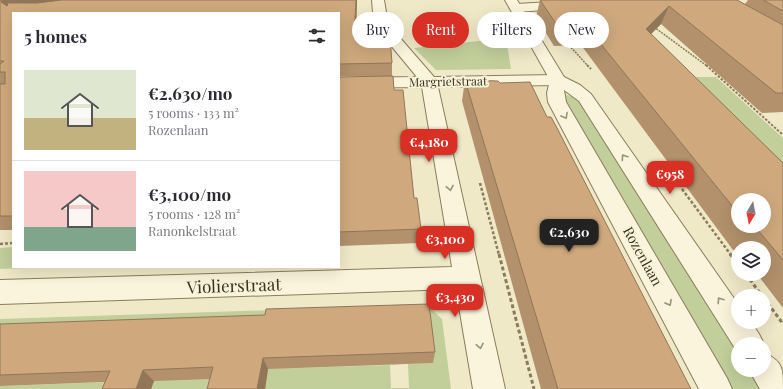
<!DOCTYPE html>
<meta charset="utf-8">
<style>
body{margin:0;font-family:"Playfair Display",serif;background:#f7f7f7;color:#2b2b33;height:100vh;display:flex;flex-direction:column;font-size:15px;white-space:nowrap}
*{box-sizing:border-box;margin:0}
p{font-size:13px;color:#7c7c81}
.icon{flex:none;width:22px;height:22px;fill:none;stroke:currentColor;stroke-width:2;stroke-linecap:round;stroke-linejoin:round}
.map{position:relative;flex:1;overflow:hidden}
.panel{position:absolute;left:12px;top:12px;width:328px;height:256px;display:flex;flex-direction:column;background:#fff;border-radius:0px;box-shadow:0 4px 16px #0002}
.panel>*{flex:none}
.guide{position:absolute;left:352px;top:12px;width:371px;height:36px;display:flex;gap:8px}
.needle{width:26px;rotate:190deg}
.controls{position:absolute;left:731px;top:193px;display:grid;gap:8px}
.controls a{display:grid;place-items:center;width:40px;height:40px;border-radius:50%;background:#fff;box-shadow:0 4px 16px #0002;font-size:20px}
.price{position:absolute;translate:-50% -34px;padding:0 9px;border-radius:8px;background:#d93025;color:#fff;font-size:13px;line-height:26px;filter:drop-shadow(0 1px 2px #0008)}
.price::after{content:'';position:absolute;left:50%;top:24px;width:12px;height:9px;margin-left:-6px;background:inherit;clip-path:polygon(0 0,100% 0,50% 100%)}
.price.current{background:#222;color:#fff}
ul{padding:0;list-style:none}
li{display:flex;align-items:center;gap:12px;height:100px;padding:0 12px}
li+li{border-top:1px solid #e1e1e2}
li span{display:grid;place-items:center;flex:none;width:112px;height:80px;border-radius:0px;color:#555}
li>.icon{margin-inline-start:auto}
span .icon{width:48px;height:48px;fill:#fffc;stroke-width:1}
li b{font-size:17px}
h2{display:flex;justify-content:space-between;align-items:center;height:48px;padding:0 12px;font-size:17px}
.tag{padding:0 14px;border-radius:18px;background:#fff;box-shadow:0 4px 16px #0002;font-size:14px;line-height:36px}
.tag.current{background:#d93025;color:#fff}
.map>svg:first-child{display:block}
</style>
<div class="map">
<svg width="783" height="389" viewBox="0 0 783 389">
<rect width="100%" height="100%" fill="#f0e9c8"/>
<path fill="#c2cf9b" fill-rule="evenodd" d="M506,38L511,69L436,70L414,48Z
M696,77H716L783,138V162H754L717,115Z
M565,95L578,97L738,351V370H750L762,389H729L565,102Z
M13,247V267H52L0,269V248Z
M427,305L442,319L451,389H0V386L138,381L0,337V319ZM433,363L408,364L409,388H391L390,365L263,369Z"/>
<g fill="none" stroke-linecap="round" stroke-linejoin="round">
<g stroke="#8c7c5c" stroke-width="2">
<path id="minor" d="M372,0H384L388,24L434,77L558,75L564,77L566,80L564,83L558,85L438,87L505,389H473L456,289L0,304V280L452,267L422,87L339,88V78L417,77L374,25Z
M569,1L573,2L575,5L573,8L516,12L512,11L510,8L512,5L516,4Z"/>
</g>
<g stroke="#8c7c5c" stroke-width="2">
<path id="tertiary" d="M505,0H517L564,77L580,85L591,94L738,304V322H751L759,334L764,344H738V353L579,101L564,90L566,102L727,378L732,389H699L548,102L547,93L550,80Z
M764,353C783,361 783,369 783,389H760L749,370H764Z"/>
</g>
<path stroke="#8c7c5c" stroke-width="1.5" stroke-dasharray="2 1" stroke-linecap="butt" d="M654,27L707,66
M567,43L588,66"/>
<path stroke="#8c7c5c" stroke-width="2" stroke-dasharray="2.5 1.5" stroke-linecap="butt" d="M587,65L591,69
M706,65L783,135"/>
<path stroke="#8c7c5c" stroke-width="2.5" stroke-dasharray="3 2" stroke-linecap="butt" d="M480,183L499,255
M682,189L731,255
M0,244L13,243"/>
<path stroke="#8c7c5c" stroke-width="3" stroke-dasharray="4 2.5" stroke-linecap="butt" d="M499,254L534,389
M730,254L738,264
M746,274L762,296
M764,298L783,324"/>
<use href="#minor" fill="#faf4dc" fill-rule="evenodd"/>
<use href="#tertiary" fill="#faf4dc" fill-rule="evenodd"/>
</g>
<path fill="#b2916c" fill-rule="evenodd" d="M0,0H357L356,38L392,63V76H339V13H13V230H0Z
M540,0L745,4L748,0H783V112L762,113L661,24L651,34L783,163V308L757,274H764V248H738V250H733L581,45L554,46L536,17ZM738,200L764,226H738Z
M339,77L394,90L414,198L421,229L420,243L339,246Z
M465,80L500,83L547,117L691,389H541L462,101Z
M0,324L435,352L433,363L268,369L265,389H207L210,379L154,381L151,389H102L105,382L0,386Z"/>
<path fill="#917658" d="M2,0H73L10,9L1,2Z
M356,0H357L355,51L354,38Z
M669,6L661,24L638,47L646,29Z
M263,358L268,369L265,389H257Z
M143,370L154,381L151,389H136Z"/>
<path fill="#cfa97d" stroke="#917658" d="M0,0H2L1,2L7,6L8,3H37L62,0H356L354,38L390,37L392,63L339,64V13H13V216H0V84H5V72H0V64L4,61H0Z
M540,0H737L783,25V93H776L669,6L646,29L783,163V260L757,229H751L749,226H764V200H738V213L587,27L559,28Z
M763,0H783V11Z
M393,76L394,90H403L414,198H417L421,229L339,232V77Z
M465,80L498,81L500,83L530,82L547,117H551L556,126L691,389H558Z
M429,304L435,352L263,358L257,389H207L213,367L143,370L136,389H102L110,371L0,375V324L265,315L266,309Z"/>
<defs><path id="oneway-chevron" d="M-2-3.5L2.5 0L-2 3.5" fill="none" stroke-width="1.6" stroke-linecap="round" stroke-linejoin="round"/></defs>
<g stroke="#9c927e">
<use href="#oneway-chevron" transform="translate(565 116) rotate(61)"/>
<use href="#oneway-chevron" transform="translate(624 157) rotate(-124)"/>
<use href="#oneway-chevron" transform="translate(450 188) rotate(79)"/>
<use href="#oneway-chevron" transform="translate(720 300) rotate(-124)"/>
<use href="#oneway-chevron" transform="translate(669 303) rotate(61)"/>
<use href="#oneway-chevron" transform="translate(480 346) rotate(79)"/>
</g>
<g text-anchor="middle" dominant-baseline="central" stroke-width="4" stroke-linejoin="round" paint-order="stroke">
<g font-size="12" fill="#3d3120" stroke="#f7f2d8">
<text transform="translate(448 81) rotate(-1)">Margrietstraat</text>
</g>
<g font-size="14" fill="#3d3120" stroke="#f7f2d8">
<text transform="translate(643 256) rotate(61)">Rozenlaan</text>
</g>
<g font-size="17" fill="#3d3120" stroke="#f7f2d8">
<text transform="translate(234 285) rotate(-2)">Violierstraat</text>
</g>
</g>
</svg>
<div class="controls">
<a><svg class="needle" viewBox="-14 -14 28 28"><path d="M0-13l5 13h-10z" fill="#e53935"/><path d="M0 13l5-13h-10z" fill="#7c7c81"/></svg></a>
<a><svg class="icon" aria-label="layers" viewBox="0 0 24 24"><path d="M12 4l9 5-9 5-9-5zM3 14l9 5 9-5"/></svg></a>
<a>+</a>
<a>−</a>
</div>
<b class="price" style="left:429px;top:163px">€4,180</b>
<b class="price" style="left:670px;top:195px">€958</b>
<b class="price current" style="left:569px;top:253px">€2,630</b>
<b class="price" style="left:445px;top:260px">€3,100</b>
<b class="price" style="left:455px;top:318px">€3,430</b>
<div class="guide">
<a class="tag">Buy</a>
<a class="tag current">Rent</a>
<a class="tag">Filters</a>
<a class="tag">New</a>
</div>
<section class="panel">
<h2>5 homes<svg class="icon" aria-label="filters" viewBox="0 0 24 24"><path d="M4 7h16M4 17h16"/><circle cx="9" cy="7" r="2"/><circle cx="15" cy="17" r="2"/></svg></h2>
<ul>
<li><span style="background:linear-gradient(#dfe7d0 60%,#c2b280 0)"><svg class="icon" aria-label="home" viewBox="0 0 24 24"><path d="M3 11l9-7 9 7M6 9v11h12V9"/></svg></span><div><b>€2,630/mo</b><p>5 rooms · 133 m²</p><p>Rozenlaan</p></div></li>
<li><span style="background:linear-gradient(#f6c9c9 70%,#7fa58c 0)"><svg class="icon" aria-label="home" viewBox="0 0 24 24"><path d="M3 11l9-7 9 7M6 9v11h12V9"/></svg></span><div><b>€3,100/mo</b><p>5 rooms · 128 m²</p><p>Ranonkelstraat</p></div></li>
</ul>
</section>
</div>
